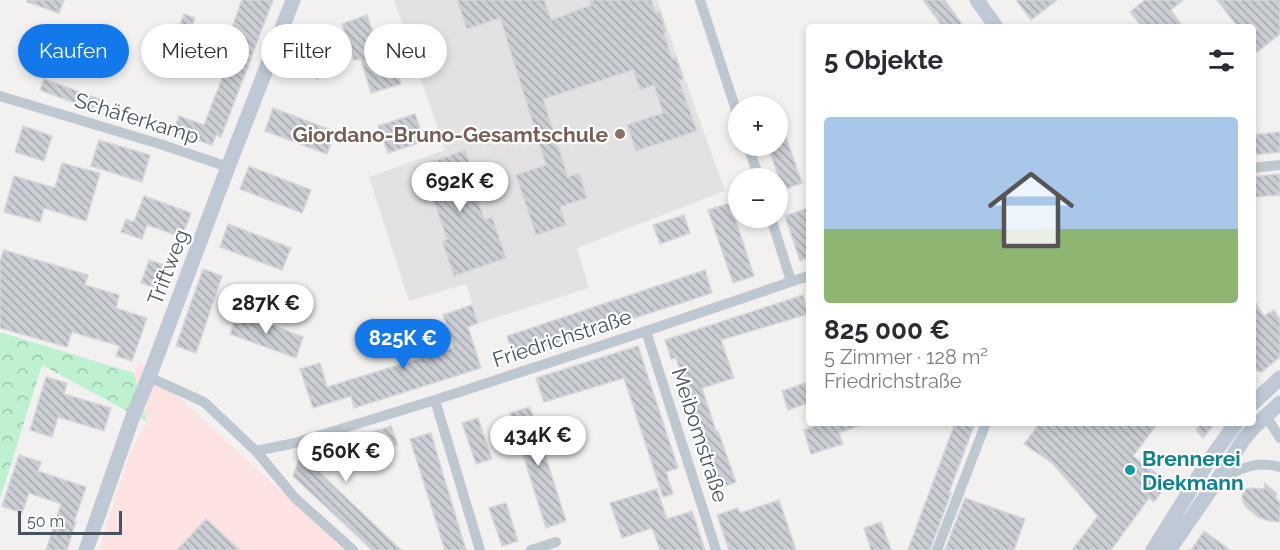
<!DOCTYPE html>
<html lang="de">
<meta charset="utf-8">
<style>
body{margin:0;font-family:Raleway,sans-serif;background:#f7f7f7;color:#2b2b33;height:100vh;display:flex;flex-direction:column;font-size:22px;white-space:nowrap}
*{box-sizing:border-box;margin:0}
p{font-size:20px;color:#7c7c81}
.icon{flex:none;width:33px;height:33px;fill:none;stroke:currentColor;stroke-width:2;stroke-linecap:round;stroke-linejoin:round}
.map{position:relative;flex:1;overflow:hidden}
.side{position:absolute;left:806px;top:24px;width:450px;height:402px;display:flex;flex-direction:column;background:#fff;border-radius:6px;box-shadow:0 3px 9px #0003}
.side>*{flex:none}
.hud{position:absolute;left:18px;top:24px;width:570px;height:54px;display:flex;gap:12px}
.buttons{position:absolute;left:728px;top:96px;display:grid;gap:12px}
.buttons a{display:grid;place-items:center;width:60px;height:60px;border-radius:50%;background:#fff;box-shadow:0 3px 9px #0003;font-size:30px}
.scale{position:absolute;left:18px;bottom:15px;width:104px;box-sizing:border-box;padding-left:6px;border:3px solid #47545f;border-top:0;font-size:16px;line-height:21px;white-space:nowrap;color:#47545f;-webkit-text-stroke:4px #fff;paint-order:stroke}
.price{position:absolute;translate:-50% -51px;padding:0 14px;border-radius:21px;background:#fff;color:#222;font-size:20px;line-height:39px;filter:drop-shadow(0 2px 3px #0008)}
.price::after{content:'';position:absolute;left:50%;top:36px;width:18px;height:14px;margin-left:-9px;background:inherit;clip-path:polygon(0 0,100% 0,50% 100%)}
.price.selected{background:#1378ea;color:#fff}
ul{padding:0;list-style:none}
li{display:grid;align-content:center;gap:12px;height:318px;padding:0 18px}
li span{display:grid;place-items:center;height:186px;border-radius:6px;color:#555}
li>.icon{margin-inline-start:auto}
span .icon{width:108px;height:108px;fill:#fffc;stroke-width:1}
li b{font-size:26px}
h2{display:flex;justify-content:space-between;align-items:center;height:72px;padding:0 18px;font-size:26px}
.tag{padding:0 21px;border-radius:27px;background:#fff;box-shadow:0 3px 9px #0003;font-size:21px;line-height:54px}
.tag.selected{background:#1378ea;color:#fff}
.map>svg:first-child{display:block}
</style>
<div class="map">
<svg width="1280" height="550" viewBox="0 0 1280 550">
<defs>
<pattern id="park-crowns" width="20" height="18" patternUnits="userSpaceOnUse" patternTransform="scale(1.5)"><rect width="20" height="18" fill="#bef1d0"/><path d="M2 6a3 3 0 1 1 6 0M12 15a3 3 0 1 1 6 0" fill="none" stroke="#9cc6ac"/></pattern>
<pattern id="building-back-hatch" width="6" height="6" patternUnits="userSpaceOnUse" patternTransform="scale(1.5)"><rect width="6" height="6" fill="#cacdd3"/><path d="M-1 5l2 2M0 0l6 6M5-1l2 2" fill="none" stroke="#a6a9ae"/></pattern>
</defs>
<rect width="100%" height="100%" fill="#f3f0f0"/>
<path fill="#e4e1e2" d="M394,0H657L725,191L577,248L589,288L479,323L466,284L409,301L369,177L445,150Z"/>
<path fill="#fce2e1" d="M139,361L345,550H99L129,455L147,422L134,373Z"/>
<path fill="url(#park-crowns)" d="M0,332L134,373L147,422L42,365L0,499Z"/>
<path fill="url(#building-back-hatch)" stroke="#d4d7dc" stroke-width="1.5" d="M27,0H64L59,13L27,2Z
M242,0H273L221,137L216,135L212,145L173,132L179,116L204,125L230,58L223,52Z
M457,0H544L551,20L591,5L589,0H651L656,13L660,11L666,32L664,33L672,59L676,57L683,79L679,80L697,131L636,151L627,125L663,113L654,85L640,90L633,70L543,99L568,177L579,173L587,198L560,207L566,225L536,235L516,175L546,165L500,18L467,29Z
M923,0H945L964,27H943Z
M1016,0H1057L1031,20Z
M1145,0H1183L1171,10L1183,27H1142L1130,12Z
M1217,0H1280V34L1257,52L1252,46V27H1238Z
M184,14L195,18L173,78L161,73Z
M367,15L380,53L391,50L401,84L371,93L361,59L354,60L342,24Z
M306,32L331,41L318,79L292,70Z
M44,79L105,101L101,113L40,90Z
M273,108L336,132L327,154L265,131Z
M415,114L425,141L388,153L378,126Z
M777,117H779L802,183L783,190L768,146H777Z
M23,126L52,136L44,161L15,152Z
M1280,132V152L1252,155V135Z
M99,140L150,155L142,182L91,166Z
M465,150L477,185L473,187L485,220L492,217L506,258L454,276L442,241L447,239L433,199L425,202L414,168Z
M62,163L100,173L86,221L44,208L40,222L4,212L14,176L55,188Z
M249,166L311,190L302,213L240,189Z
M1280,174V195L1252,197V177Z
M144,196L191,213L182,237L147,225L142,239L121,232L126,219L134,222Z
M730,203L754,276L733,283L708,210Z
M808,208V258L800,261L785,216Z
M684,215L690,233L660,244L653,225Z
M228,224L291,248L282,270L220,247Z
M4,250L88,275L85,285L119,295L116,308L147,318L132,361L116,356L120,346L72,332L67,347L0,328V261Z
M149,260L168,266L160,289L141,283Z
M203,269L222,276L196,353L176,346Z
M705,270L712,293L514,357L507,336Z
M803,295L808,314L721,340L734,378L702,388L716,431H718L736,482L717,489L700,437L701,436L693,408L676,358L671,359L665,340Z
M1252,298L1264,316L1274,310L1280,319V357L1262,372L1252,370Z
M472,305L478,323L468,327L481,368L354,408L351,396L313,408L300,369L320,363L327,387L454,348L443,315Z
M238,312L303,337L296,358L230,334Z
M638,346L678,468L666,472L673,494L663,497L624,378L544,402L536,378Z
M46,377L67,383L64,394L111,408L104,431L58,417L52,437L30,430Z
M808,382V403L788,410L782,391Z
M530,407L566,521L546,528L510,413Z
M478,418L492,459L476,464L462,423Z
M825,423H861V425L839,433L843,444L811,454L804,430Z
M955,423H975L949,492L951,493L930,550H908Z
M1040,423H1158L1133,456L1169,482L1154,502L1149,498L1111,550H1072L1098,516L1052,463L1024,444Z
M1200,423H1215L1203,438L1196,430Z
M391,426L398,445L319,472L401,550H372L293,476L300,456Z
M431,433L437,454L466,550H445L410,439Z
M19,455L41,462L38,471L86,487L74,522H76L67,550H46L61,504L29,493L22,513L2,506Z
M1265,483L1277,494L1275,497L1280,502V522L1269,521L1258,517L1246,507L1243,502L1242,496L1246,489L1251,488L1264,489Z
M657,489L667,519L692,511L705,550H660L652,528L622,538L610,503Z
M965,498L1025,519L1014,550H945Z
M779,500L796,550H729L717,515L738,508L740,513Z
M506,503L518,541L502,546L489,508Z
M206,519L240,550H177Z
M881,522L891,550H871L864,528Z
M1204,531L1230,550H1191Z"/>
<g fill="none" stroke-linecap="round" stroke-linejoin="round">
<path stroke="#bec8d0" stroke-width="10" d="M700,0L738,116
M0,96L163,145L228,167
M748,146L759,178
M1252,168L1280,165
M771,218L791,281
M646,331L716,550
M149,377L204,402L256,451L295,498L353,550
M435,400L480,550
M1266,416L1280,438
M256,451L295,443L435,400L646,331L808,276
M1219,479C1241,469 1256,460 1280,467
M531,550L556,542
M937,550L986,423"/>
<path stroke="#bec9d5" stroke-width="15" d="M977,0L996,27
M1252,404L1280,378
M86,550L134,413L149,377L228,167L293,0
M1153,550L1206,465L1236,423
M1169,550L1218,479L1243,440L1254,427L1280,403"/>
</g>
<circle fill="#8d6e63" stroke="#fff" stroke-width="2" cx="620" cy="134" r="6"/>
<circle fill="#0f9aa8" stroke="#fff" stroke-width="2" cx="1130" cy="470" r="6"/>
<g text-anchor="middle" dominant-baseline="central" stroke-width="4.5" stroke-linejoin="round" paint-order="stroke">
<g font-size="21" fill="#47545f" stroke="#fff">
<text transform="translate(137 118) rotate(17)">Schäferkamp</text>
<text transform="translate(168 267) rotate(-69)">Triftweg</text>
<text transform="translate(562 338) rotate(-18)">Friedrichstraße</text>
<text transform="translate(700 435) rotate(72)">Meibomstraße</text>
</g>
<g font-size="21" font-weight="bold" fill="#785e54" stroke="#fff" text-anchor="end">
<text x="608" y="134">Giordano-Bruno-Gesamtschule</text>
</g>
<g font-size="21" font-weight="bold" fill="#0d838f" stroke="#fff" text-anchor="start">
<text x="1142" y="458">Brennerei<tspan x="1142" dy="24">Diekmann</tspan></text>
</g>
</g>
</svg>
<div class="buttons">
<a>+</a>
<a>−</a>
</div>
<div class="scale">50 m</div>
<b class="price" style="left:460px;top:213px">692K €</b>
<b class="price" style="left:266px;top:335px">287K €</b>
<b class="price selected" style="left:403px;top:370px">825K €</b>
<b class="price" style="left:538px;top:467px">434K €</b>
<b class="price" style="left:346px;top:483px">560K €</b>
<div class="hud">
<a class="tag selected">Kaufen</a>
<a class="tag">Mieten</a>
<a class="tag">Filter</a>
<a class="tag">Neu</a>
</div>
<section class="side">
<h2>5 Objekte<svg class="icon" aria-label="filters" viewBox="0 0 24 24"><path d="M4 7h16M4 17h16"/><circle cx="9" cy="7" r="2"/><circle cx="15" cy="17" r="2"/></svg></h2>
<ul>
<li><span style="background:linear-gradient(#a9c7e8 60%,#8fb573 0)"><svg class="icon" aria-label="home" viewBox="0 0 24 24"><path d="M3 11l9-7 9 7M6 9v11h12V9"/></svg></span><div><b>825 000 €</b><p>5 Zimmer · 128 m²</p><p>Friedrichstraße</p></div></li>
</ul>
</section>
</div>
